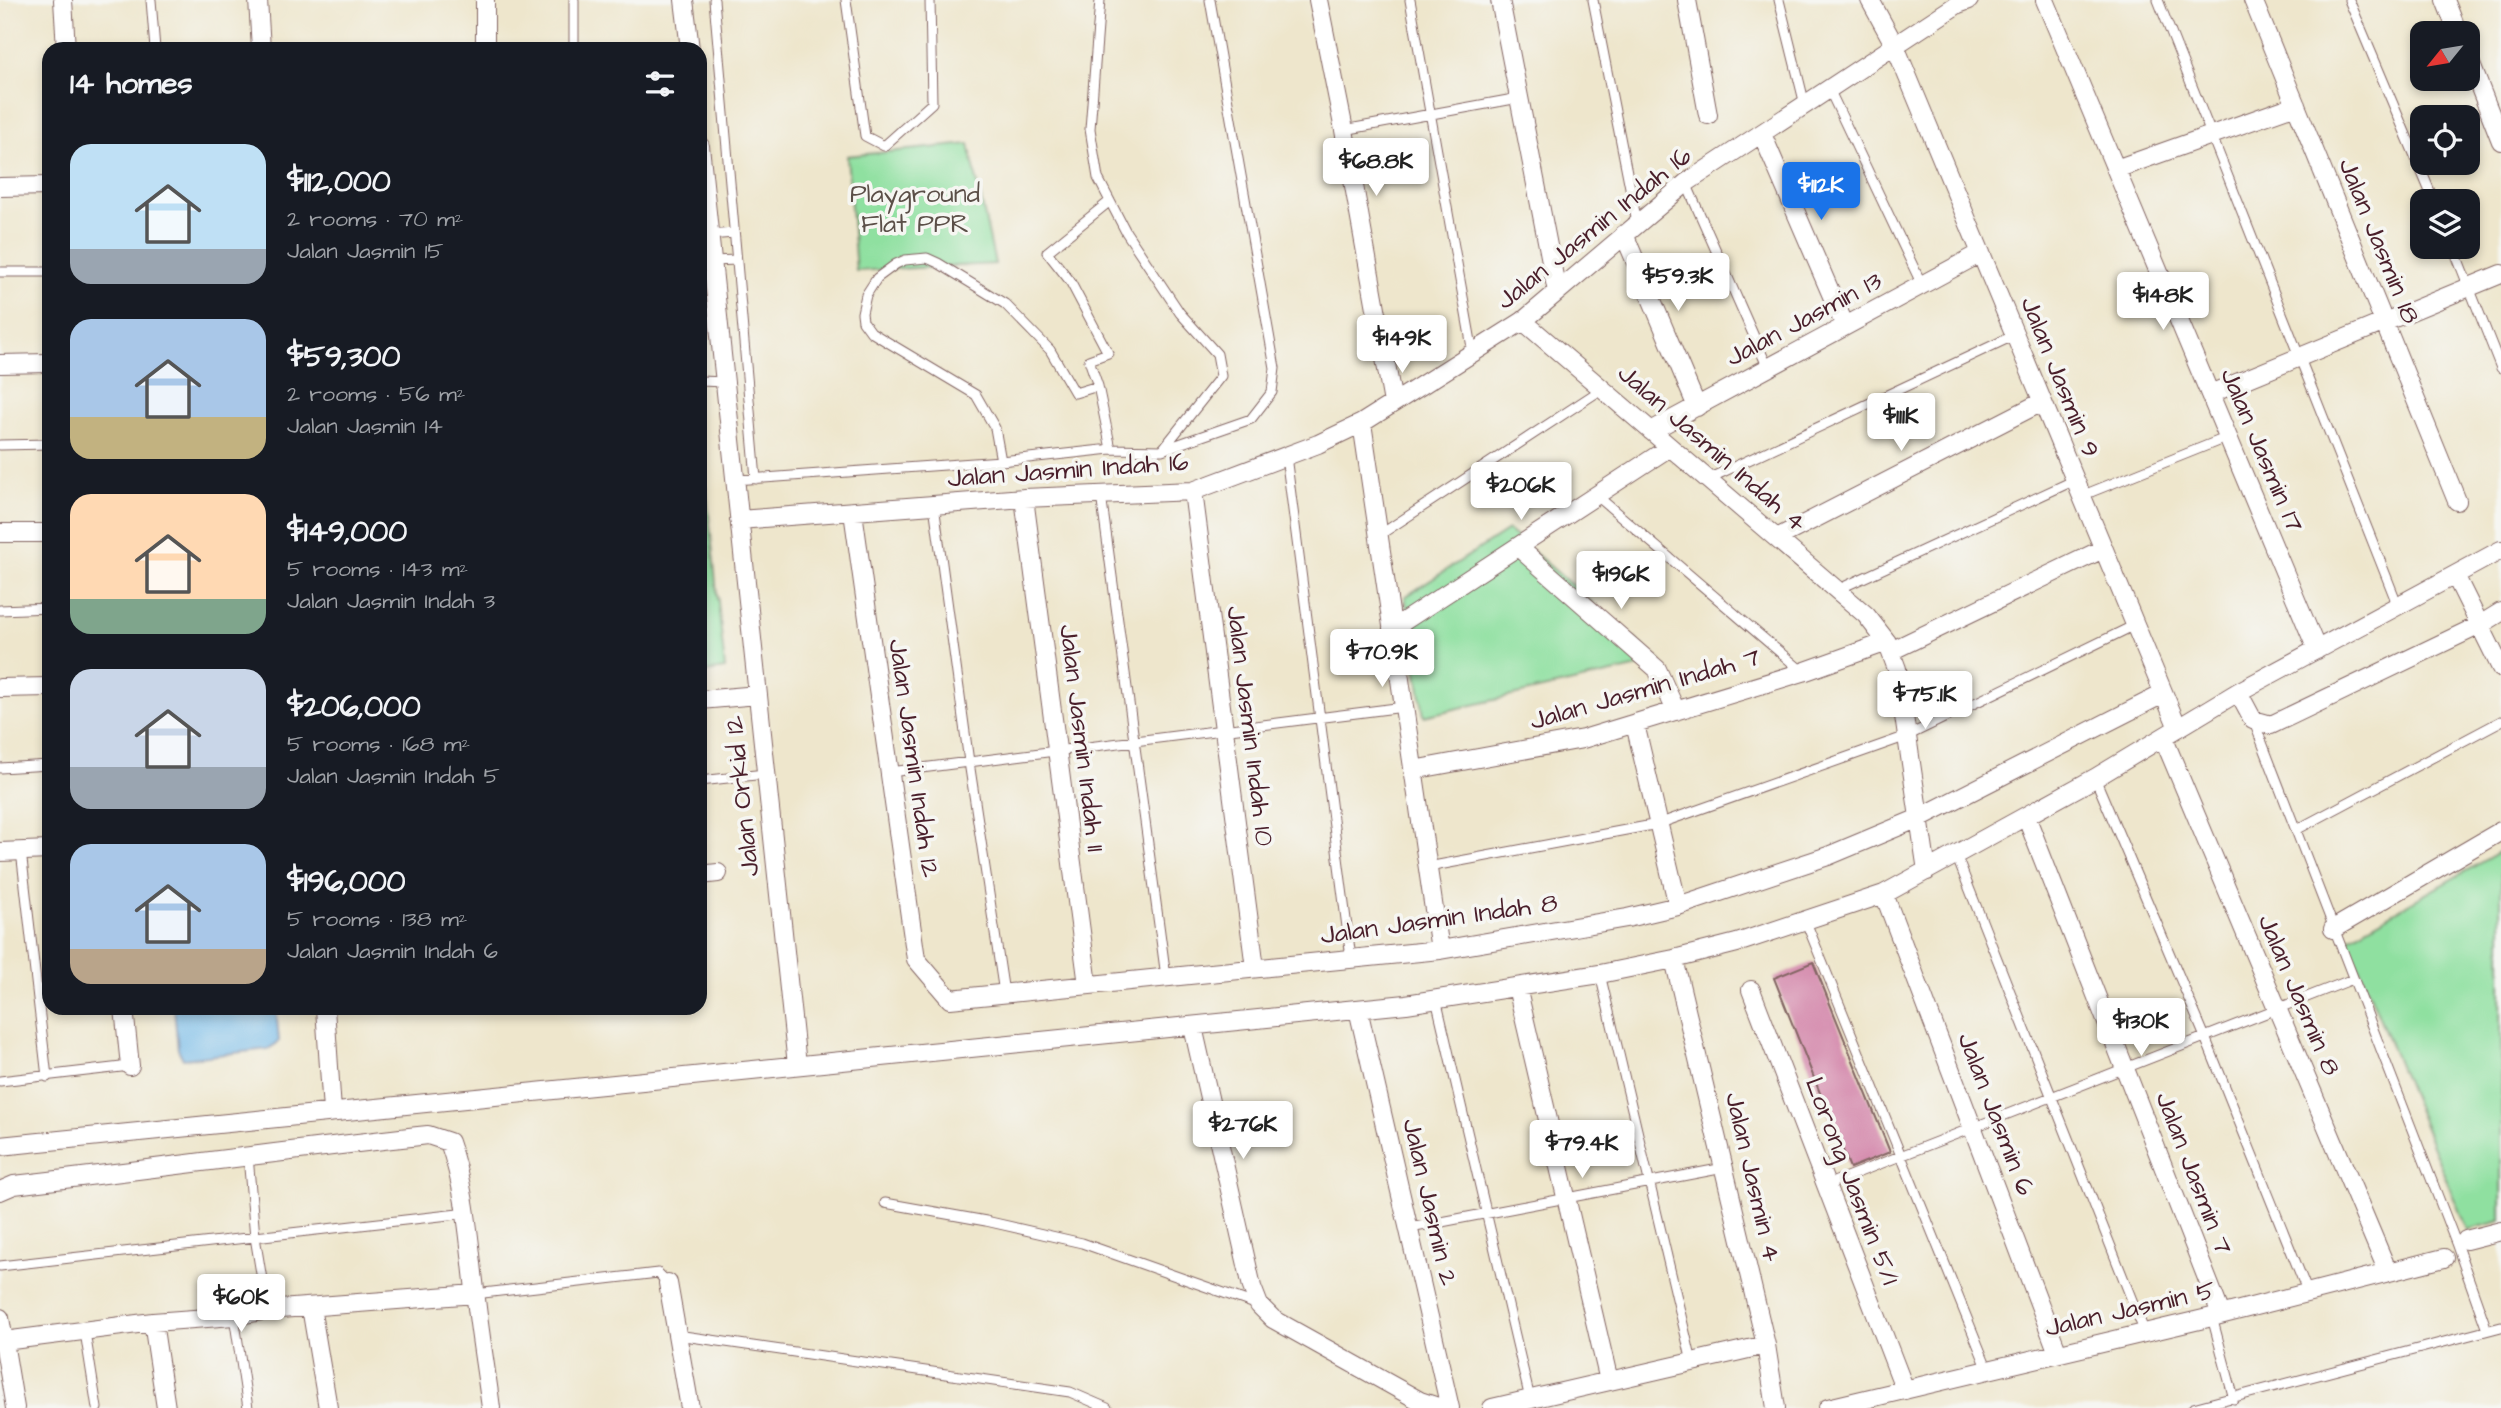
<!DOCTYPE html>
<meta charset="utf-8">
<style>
body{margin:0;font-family:"Architects Daughter",sans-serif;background:#20242c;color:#f1f3f6;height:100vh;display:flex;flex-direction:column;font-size:26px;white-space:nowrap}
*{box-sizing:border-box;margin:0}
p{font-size:23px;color:#9ea1a6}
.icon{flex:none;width:38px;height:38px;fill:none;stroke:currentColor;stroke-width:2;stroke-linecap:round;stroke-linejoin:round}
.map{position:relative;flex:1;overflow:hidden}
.sheet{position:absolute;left:42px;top:42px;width:665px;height:973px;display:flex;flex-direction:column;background:#171b24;border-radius:21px;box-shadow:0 4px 10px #0003}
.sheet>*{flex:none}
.needle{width:46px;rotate:240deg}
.tools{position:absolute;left:2410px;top:21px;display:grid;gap:14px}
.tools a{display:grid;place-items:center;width:70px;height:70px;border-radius:14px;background:#171b24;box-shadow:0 4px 10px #0003;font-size:35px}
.price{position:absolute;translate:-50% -60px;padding:0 16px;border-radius:7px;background:#fff;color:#222;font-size:23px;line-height:46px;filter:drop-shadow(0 2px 4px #0008)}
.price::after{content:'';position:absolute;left:50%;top:42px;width:21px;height:16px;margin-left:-10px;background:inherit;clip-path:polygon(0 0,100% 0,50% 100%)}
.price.active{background:#1a73e8;color:#fff}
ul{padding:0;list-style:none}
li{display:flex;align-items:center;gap:21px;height:175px;padding:0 28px}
li span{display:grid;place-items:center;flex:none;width:196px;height:140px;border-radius:21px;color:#555}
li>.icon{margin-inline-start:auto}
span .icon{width:84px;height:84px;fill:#fffc;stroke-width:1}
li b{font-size:30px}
h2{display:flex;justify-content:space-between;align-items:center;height:84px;padding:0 28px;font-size:30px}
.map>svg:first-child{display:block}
</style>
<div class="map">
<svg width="2501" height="1408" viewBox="0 0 2501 1408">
<rect width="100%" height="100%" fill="#f6f6f2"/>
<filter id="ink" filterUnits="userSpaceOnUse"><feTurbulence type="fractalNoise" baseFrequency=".0143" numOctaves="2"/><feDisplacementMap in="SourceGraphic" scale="14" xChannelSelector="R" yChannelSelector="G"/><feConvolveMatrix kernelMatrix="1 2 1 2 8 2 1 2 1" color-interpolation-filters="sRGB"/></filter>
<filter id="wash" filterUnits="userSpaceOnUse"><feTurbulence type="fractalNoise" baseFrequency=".00686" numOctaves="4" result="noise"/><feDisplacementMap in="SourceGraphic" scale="28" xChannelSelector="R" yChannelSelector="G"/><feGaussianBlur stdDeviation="1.57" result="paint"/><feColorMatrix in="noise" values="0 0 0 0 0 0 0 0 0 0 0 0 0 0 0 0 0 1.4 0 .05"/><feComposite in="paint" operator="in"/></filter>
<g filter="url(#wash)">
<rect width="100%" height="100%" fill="#eee6cc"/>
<path fill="#8fe0a0" stroke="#6c8066" stroke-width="2" d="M969,144L995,264L856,271L847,156Z
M706,488L725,669L700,673V489Z
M1508,530L1661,662L1424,716L1405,597Z
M2501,851V1221L2467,1230L2347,939Z"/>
<path fill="#70b8e8" stroke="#5d6c8a" stroke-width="2" d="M174,1008H276L279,1042L268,1049L183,1059L178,1049Z"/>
<g id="blocks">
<path fill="#d58cae" d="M1813,962L1890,1152L1850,1168L1774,978Z"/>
</g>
</g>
<g filter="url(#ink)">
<use href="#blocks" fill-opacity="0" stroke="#836563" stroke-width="2"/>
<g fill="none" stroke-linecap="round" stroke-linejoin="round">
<g stroke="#836563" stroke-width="11">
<path id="service" d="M151,0L155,49
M574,0V49
M714,0L756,479
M846,0L865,136L884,146L932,103L930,0
M1100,0L1090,129L1098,178L1126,232L1180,313L1217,354L1221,376L1163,449
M1410,0L1473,353
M1593,0L1637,223
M1779,0L1805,105
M2158,0L2398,606
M2349,0L2434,201
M1829,89L1922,285
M1344,130L1519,98
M1686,183L1768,368
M1110,201L1047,252L1070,281L1108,353L1089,360L1098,386L1111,449
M709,235L734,233
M2453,247L2501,368
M712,261L737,260
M0,272H49
M700,381L725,382
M0,445L49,444
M1286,456L1351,958
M1001,461L995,428L976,395L884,340L871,332L863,321L862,313L866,295L877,278L896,264L905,260L927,258L938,263L1005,304L1050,350L1075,393L1098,386
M1708,479L2015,335
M735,480L1001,461L1111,449L1162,450L1251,419L1272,392L1275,368L1210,0
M1101,495L1166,977
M1596,495L1803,672
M2081,496L2228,437
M934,505L969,762L1004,993
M1378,536L1602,389
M1837,590L2075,480
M0,610L49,608
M2254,722L2456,1243L2487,1330
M0,768L49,765
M890,772L1404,707
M2095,778L2205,1037L2308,1293
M700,781L765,774
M2296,830L2501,721
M21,851L47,1077
M1956,855L2145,1333
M1428,867L1658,824L1907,736L2135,625
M1806,922L1988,1370
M1600,974L1692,1362
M1436,999L1530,1399
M0,1081L130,1066
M248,1156L255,1237L267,1310
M1826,1185L2353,979
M885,1203L986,1221L1082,1243L1258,1305
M1410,1228L1724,1168
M0,1266L467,1213
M475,1294L658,1273L668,1283
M234,1316L248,1408
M2212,1317L2234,1399
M85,1332L97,1408
M677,1335L1070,1392L1107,1408
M2193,1408L2501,1327"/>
</g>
<g stroke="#836563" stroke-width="20">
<path id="minor" d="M63,0L66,49
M258,0L261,49
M684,0L690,49
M1318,0L1344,130L1393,403
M1500,0L1557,292
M1687,0L1708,115
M1870,0L1895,46L2178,728
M2045,0L2317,650
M2253,0L2457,501
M2445,0L2458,33
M485,49V0
M2468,57L2501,141
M1762,134L1845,326
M700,146L797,1065
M2116,169L2296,105
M0,187L49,186
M1624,234L1697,407
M1523,321L1866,615L1887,642L1897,669L1927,871
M0,364L49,363
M2210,394L2501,274
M1362,423L1440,950
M1651,431L1981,253
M1193,491L1255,968
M1024,498L1088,985
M853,512L916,959L950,999L1440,950L1627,918L1678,906L1828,856L1919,818L2163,694
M739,520L1024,498L1193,491L1318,444L1362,423L1523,321L1686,183L1958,4L1969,0
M0,533H49
M1777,538L2042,402
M1518,547L1657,669L1676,711
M2455,575L2501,668
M1392,629L1670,447
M1891,651L2103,549
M0,688L49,687
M2238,692L2253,720L2271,725L2480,625L2501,612
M700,700L758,695
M1635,724L1678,906
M2163,737L2388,1272
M1413,770L1583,739L1803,672L1887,642
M2026,816L2221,1314
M0,852L49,850
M700,875L718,873
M1884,894L2058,1353
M2333,929L2501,831
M1674,959L1766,1345L1776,1408
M1517,987L1609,1381
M1751,990L1905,1390
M124,1008L130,1066
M325,1008L332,1111
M1358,1009L1450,1408
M1193,1027L1252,1287L1259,1305L1273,1319L1420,1401L1441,1408
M0,1146L1406,1004L1600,974L1674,959L1737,943L1884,894L2095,778L2238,692L2501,550
M0,1191L14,1185C152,1169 290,1150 428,1135L449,1142C466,1190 469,1240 475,1290C479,1330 486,1369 491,1408
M2466,1240L2501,1231
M668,1283L690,1408
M311,1307L328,1408
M0,1318L15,1408
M153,1322L166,1408
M4,1341L153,1322L234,1316L267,1310L475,1294
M1492,1408L1766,1345
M1828,1408L2212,1317L2444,1258"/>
</g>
<use href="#service" stroke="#fff" stroke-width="9"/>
<use href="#minor" stroke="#fff" stroke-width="18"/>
</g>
</g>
<g text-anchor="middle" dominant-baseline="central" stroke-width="7" stroke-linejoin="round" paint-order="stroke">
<g font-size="26" fill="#5b4f48" stroke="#f6f6f2">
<text x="915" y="194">Playground<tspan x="915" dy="30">Flat PPR</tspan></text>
</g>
<g font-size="26" fill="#4a1f2b" stroke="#f6f6f2">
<text transform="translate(1594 228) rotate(-39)">Jalan Jasmin Indah 16</text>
<text transform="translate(2379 241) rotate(68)">Jalan Jasmin 18</text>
<text transform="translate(1804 319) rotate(-28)">Jalan Jasmin 13</text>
<text transform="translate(2060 377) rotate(68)">Jalan Jasmin 9</text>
<text transform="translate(1712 448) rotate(41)">Jalan Jasmin Indah 4</text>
<text transform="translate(2262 450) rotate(67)">Jalan Jasmin 17</text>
<text transform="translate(1068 470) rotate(-4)">Jalan Jasmin Indah 16</text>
<text transform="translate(1645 689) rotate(-16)">Jalan Jasmin Indah 7</text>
<text transform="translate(1250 726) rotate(83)">Jalan Jasmin Indah 10</text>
<text transform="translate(1082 738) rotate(83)">Jalan Jasmin Indah 11</text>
<text transform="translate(914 758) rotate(82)">Jalan Jasmin Indah 12</text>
<text transform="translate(742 796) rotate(-96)">Jalan Orkid 12</text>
<text transform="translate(1439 919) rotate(-8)">Jalan Jasmin Indah 8</text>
<text transform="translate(2299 995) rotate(67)">Jalan Jasmin 8</text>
<text transform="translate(1996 1114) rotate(69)">Jalan Jasmin 6</text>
<text transform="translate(2194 1173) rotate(69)">Jalan Jasmin 7</text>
<text transform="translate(1753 1177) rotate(77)">Jalan Jasmin 4</text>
<text transform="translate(1852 1181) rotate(69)">Lorong Jasmin 5/1</text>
<text transform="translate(1430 1202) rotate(77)">Jalan Jasmin 2</text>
<text transform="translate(2130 1309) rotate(-13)">Jalan Jasmin 5</text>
</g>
</g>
</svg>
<div class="tools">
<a><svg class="needle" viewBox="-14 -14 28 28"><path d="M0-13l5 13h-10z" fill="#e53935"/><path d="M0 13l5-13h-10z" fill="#9ea1a6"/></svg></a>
<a><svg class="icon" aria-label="locate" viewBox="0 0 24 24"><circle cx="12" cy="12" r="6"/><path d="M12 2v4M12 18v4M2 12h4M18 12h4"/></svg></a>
<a><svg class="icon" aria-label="layers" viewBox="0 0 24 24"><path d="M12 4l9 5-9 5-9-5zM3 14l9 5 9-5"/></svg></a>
</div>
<b class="price" style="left:1376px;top:198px">$68.8K</b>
<b class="price active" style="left:1821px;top:222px">$112K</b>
<b class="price" style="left:1678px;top:313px">$59.3K</b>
<b class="price" style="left:2163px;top:332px">$148K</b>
<b class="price" style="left:1402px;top:375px">$149K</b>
<b class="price" style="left:1901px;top:453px">$111K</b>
<b class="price" style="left:1521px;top:522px">$206K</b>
<b class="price" style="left:1621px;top:611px">$196K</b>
<b class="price" style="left:1382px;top:689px">$70.9K</b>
<b class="price" style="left:1925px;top:731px">$75.1K</b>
<b class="price" style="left:2141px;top:1058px">$130K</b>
<b class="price" style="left:1243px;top:1161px">$276K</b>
<b class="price" style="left:1582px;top:1180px">$79.4K</b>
<b class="price" style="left:241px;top:1334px">$60K</b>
<section class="sheet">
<h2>14 homes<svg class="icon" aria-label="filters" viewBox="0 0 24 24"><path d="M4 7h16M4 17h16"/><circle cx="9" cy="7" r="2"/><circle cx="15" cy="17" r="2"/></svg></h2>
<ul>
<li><span style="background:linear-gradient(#bfe0f5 75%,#9aa5b1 0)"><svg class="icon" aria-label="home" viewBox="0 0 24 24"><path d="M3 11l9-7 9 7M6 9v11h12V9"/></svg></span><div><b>$112,000</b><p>2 rooms · 70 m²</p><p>Jalan Jasmin 15</p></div></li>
<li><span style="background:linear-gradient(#a9c7e8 70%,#c2b280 0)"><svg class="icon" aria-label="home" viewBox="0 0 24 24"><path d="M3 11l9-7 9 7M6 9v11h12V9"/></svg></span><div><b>$59,300</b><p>2 rooms · 56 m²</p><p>Jalan Jasmin 14</p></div></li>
<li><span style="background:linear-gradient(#ffd9b3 75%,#7fa58c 0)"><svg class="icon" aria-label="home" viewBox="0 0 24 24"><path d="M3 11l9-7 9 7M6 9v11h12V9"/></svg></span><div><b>$149,000</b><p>5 rooms · 143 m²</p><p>Jalan Jasmin Indah 3</p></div></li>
<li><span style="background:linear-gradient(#c9d6e8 70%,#9aa5b1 0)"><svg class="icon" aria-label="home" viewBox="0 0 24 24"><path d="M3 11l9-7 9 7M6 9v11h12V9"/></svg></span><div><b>$206,000</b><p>5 rooms · 168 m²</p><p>Jalan Jasmin Indah 5</p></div></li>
<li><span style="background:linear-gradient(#a9c7e8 75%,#b9a48a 0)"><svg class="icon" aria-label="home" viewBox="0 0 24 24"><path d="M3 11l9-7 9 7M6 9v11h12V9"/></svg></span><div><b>$196,000</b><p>5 rooms · 138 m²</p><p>Jalan Jasmin Indah 6</p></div></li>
</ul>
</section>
</div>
